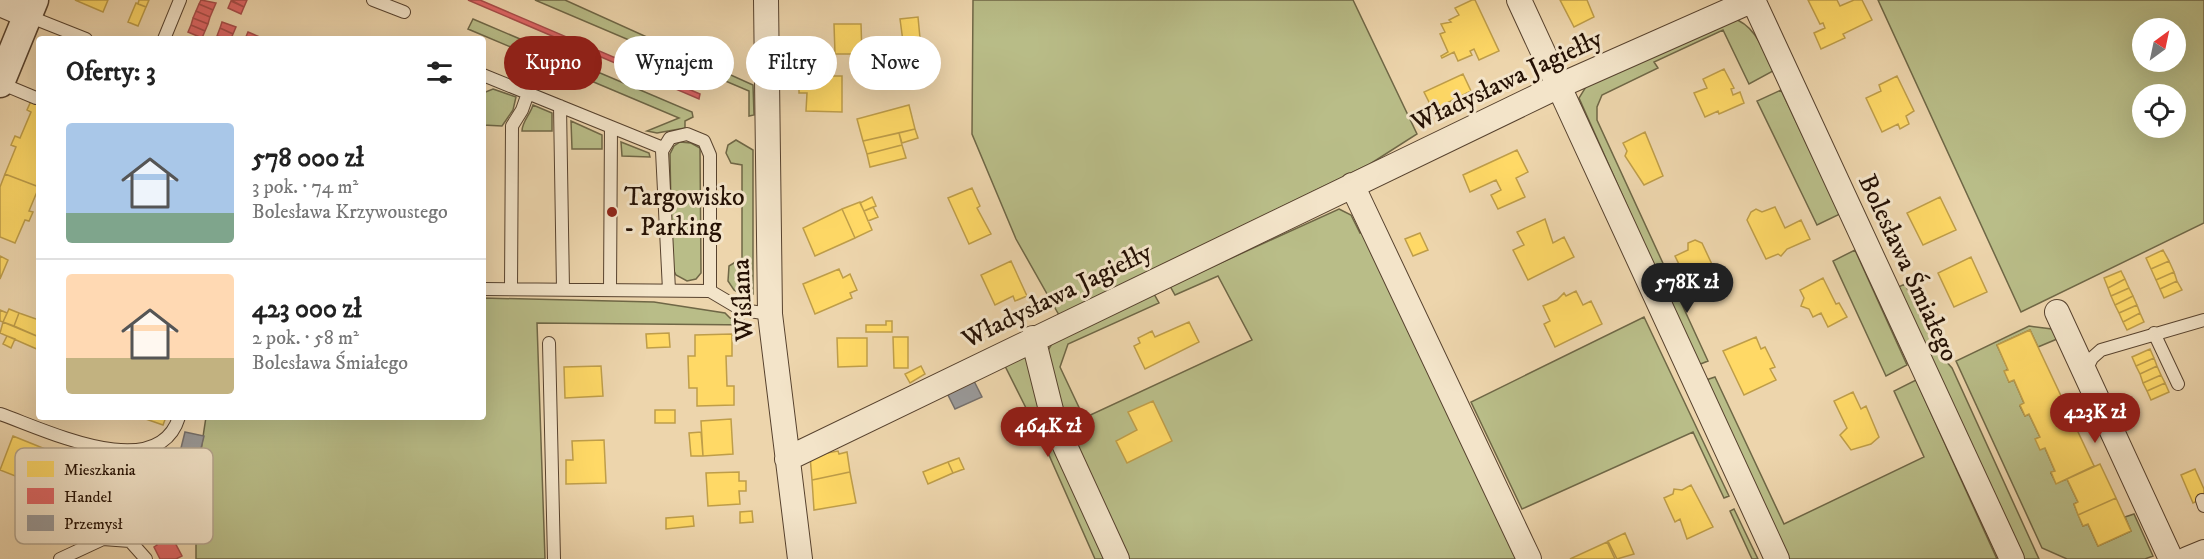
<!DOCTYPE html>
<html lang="pl">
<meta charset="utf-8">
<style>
body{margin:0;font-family:"IM FELL DW Pica",serif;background:#f2f2f2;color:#222;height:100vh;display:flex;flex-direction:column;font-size:22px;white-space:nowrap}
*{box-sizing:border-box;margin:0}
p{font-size:20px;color:#767676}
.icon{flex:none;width:33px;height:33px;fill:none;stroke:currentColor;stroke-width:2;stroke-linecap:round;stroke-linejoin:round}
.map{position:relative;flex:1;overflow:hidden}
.sheet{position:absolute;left:36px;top:36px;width:450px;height:384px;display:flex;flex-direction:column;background:#fff;border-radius:6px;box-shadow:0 6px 24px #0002}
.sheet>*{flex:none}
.hud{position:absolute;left:504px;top:36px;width:570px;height:54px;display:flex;gap:12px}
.needle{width:39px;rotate:33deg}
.buttons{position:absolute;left:2132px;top:18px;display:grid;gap:12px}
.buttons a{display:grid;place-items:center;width:54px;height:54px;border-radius:50%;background:#fff;box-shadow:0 6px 24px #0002;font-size:30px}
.price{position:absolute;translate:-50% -51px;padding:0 14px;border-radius:21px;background:#8f2418;color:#fff;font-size:20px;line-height:39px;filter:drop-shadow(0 2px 3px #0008)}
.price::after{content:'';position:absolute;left:50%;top:36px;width:18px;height:14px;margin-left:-9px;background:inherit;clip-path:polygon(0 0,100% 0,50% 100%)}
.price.active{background:#222;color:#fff}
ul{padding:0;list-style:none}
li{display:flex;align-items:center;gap:18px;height:150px;padding:0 30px}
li+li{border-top:2px solid #e0e0e0}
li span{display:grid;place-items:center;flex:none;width:168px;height:120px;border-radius:6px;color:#555}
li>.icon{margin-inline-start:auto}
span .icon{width:72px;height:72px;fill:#fffc;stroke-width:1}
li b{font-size:26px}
h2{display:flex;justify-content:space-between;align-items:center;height:72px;padding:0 30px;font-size:26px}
.chip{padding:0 21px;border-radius:27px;background:#fff;box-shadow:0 6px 24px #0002;font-size:21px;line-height:54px}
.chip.active{background:#8f2418;color:#fff}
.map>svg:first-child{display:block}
</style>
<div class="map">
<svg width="2204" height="559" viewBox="0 0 2204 559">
<rect width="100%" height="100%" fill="#edd5ac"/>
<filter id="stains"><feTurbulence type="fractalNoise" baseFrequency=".00333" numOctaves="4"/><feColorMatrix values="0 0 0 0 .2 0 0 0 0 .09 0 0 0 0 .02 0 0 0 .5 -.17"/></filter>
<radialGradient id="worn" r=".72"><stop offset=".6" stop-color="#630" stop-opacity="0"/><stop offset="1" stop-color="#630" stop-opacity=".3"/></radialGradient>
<path fill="#b9bd88" stroke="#6f6746" stroke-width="1.5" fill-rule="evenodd" d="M535,0H565L753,85L754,115L749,116V91Z
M973,0H1353L1417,134L1370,164L1059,315L1016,239L972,134Z
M1878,0H2204V223L2021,312ZM2142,28H2175V62H2142ZM2142,94H2175V128H2142Z
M1732,18C1756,25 1763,50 1773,71L1749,84L1723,30L1654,62L1658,68L1602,95L1597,107V120L1708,361L1698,365L1579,98L1587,85Z
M473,19L692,112L693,117L685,121V128L657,133L647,131L679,118L468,29Z
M493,89L516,97L513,110L502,126L483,125V93Z
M1781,90L1840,214L1817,225L1757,101Z
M533,105L552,113V131H522C522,122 530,115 533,105Z
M571,121L602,135V149H572Z
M736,140L753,150V294L742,295L734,290L728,281L729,266L742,258V165L731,163L726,153L728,145Z
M621,142L649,153L650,157L622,156Z
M680,142L691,143L700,148L701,273L696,279L687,281L676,275L672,267L670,154L674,146Z
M1339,209L1351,215L1360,233L1365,231L1518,559H1125L1066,431L1047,352L1053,342L1154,294L1159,303L1068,344L1060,367L1084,418L1252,340L1218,276L1175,295L1170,286Z
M1855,250L1907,365L1886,376L1833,261Z
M1905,284L1937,351L1952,368L2039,559H2023L1896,288Z
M483,298L654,302L725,313L730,318L742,319L753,325L537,323L545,559H196V483L206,417H483Z
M1644,317L1729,496L1724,498L1693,432L1522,509L1471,402Z
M2029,326L2052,329L2057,339L2038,347L2030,330L1997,345L2008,369L2005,371L2009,382L2014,380L2024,403L2020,406L2025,416L2029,414L2040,437L2036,439L2045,448L2055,471L2051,473L2056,483L2067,479L2078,502L2074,504L2083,526L2088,524L2098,546L2131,531L2125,517L2134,514L2153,556L2145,559H2067L2042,548L1956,361Z
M1019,356L1027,357L1042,421L1035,426L1004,364Z
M1715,377L1784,524L1924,457L1894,391L1916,380L1997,559H1788L1706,380Z
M1049,433L1109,559H1095L1041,437Z
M1734,509L1758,559H1752L1730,511Z"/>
<path fill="#ffd966" stroke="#be9d49" stroke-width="1.5" d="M75,0H108L103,12Z
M139,0H149L146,7L138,4Z
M1472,0H1475L1499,51L1479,60L1474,49L1470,51L1472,55L1458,61L1454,52L1442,58L1441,56L1448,52L1440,34L1445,32L1441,24L1451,22L1449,20L1459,15L1455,8Z
M1560,0H1587L1594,17L1574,27Z
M1808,0H1837L1840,6L1854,0H1862L1872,20L1843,34L1845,38L1821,49L1814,33L1825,28L1823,23L1820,24Z
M136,3L146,7L138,26L128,22Z
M918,17L920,38L912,39L913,47L904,49L900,19Z
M834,24H861L862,54H835Z
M1724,69L1734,88L1731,89L1733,95L1740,92L1744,103L1719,114L1718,111L1705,117L1694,93L1707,88L1703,79Z
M1463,74L1471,91L1433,110L1424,92Z
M799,76H842V112L806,111L807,93H799Z
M1897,76L1914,111L1906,116L1909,124L1900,129L1898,124L1882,132L1866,98L1881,91L1879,85Z
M39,94V187L5,174L16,147L11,145L15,136L20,138L31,112L27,110L31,101Z
M909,105L915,129L863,141L857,119Z
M915,129L918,138L902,143L899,133Z
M1645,132L1663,176L1644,185L1625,156L1627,151L1623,143Z
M899,133L902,145L867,154L863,141Z
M902,145L906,158L870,167L867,154Z
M1517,150L1528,172L1516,178L1525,197L1498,209L1491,195L1501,190L1496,180L1470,192L1463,175Z
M5,174L39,187L29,211L33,212L29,221L25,220L15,243L0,237V187Z
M972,188L980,206L977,208L991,234L969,244L948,198Z
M872,197L876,206L864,211L860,203Z
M1940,197L1956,230L1923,245L1907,213Z
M860,202L872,230L855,238L842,209Z
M873,207L878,217L868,221L864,211Z
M1775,207L1785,228L1801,220L1810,239L1787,249L1781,256L1778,254L1766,259L1747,220L1751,212L1756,209L1762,212Z
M842,209L855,238L815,256L803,228Z
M1545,219L1553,243L1564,237L1574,257L1528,280L1513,250L1524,245L1517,232Z
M1420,233L1428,250L1413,256L1405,239Z
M1695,240L1702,243L1716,273L1713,274L1718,284L1697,294L1692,284L1689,285L1675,256L1688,250V243Z
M2163,250L2169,261L2151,269L2146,258Z
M0,256L8,260L0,279Z
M1971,257L1987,292L1954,307L1938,273Z
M1011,261L1027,296L1015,301L1013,296L995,305L981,275Z
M2169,261L2174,272L2156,280L2151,269Z
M839,269L843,278L850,274L857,290L850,293L852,298L815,314L803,284Z
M2121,271L2125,279L2108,288L2104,278Z
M2174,272L2177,281L2160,289L2156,280Z
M1823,278L1836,304L1839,303L1847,317L1828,327L1821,313L1813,317L1809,309L1801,306L1804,298L1800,290Z
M2125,279L2129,288L2111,296L2108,288Z
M2177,281L2182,290L2164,298L2160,289Z
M2129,288L2133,296L2115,305L2111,296Z
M1576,291L1583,305L1591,301L1602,324L1555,347L1544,324L1550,321L1543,306L1557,300L1564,293L1566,296Z
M2133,296L2137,305L2119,313L2115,305Z
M2137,305L2140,313L2123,322L2119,313Z
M9,309L19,313L14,326L3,322Z
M0,310L7,313L3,322L0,321Z
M19,313L39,320V337L14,326Z
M2140,313L2144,322L2127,330L2123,322Z
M886,321H892V332H866V325H886Z
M3,322L39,337V350L0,333Z
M1189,322L1199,342L1145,369L1134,346L1140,343L1138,338L1152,331L1155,337Z
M2030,330L2094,466L2056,484L2051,472L2055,471L2045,448L2040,450L2035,439L2040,437L2029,414L2025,416L2020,405L2024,403L2014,380L2009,382L2004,371L2008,370L1997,345Z
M669,333L670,347L647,348L646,334Z
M732,334V356H726L727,386H734V405L697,406V388H689L688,356H695V335Z
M7,336L15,339L11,348L3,344Z
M893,337H908V368H894Z
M1756,337L1761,349L1765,347L1775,367L1770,369L1776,380L1744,395L1723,351Z
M837,338H867V366L838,367Z
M2150,349L2154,358L2136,366L2132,357Z
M2154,358L2157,366L2140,374L2136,366Z
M601,366L603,396L565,398L564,367Z
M921,366L925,374L910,383L905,374Z
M2157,366L2161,375L2143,383L2140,374Z
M2161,375L2165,383L2147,391L2143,383Z
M2165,383L2169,392L2151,400L2147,391Z
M1853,392L1861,409L1866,406L1879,437L1871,444L1851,450L1840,435L1847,428L1834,401Z
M1153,401L1172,441L1127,463L1116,441L1137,430L1128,412Z
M655,410H675V423H655Z
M140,417H166L163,425Z
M731,419L733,454L703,456L701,421Z
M701,432L703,456H691L689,433Z
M13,436L107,474L94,507L0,470Z
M604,440L606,483L566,484V460H573L572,441Z
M838,451L839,454L847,452L850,472L812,480L810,456Z
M959,458L964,469L953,473L948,462Z
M948,462L953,473L928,484L923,472Z
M2100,464L2116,498L2078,515L2074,504L2078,502L2067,479Z
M2195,469L2204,489V498L2193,503L2181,475Z
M739,472V481H746V491H739L740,504L708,506L706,473Z
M850,472L856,503L814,510L812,480Z
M1691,485L1713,527L1687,539L1680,519L1675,522L1664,498L1673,494L1674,489L1682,490Z
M2116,498L2131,531L2098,546L2088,524L2083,526L2078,515Z
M752,511L753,522L740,523V512Z
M693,516L694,526L666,529V518Z
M1625,533L1634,554L1617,559L1608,541Z
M1607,542L1615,559H1570Z"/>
<path fill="#e06666" stroke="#a84c49" stroke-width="1.5" d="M201,0L216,3L213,10L199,4Z
M231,0H247L244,7Z
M468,0H480L700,94L699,99Z
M231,1L244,7L241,14L228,8Z
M199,4L213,10L210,17L196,11Z
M196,11L210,17L208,24L193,18Z
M193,18L208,24L205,31L191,25Z
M222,22L236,27L233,34L220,28Z
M191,25L205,31L202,38L188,32Z
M220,28L233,34L231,39L217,36Z
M248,32L262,38V39H245Z
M168,507L181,532L172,537L182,556L176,559H160L154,547L157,545L153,537L150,539L145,530L149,528L144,520Z"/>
<path fill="#999" stroke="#76706c" stroke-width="1.5" d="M974,381L982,397L955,409L947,393Z
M185,432L204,436L197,465L178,460Z"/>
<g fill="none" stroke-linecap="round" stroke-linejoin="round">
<g stroke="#57422e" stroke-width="14">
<path id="service" d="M373,0L404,12
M28,16L86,39
M164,39L180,0
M483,75L663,148
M0,83L36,98
M560,106L563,289
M511,288L512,126L522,110L528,93
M483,289L710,291L742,310L770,314
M610,290L611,127
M669,290L662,151L670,138L687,134L704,141L710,155V291
M2154,333L2178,384
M549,343L554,559
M2085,372L2092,358L2101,350L2204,320
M0,414C44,429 158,486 179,417
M2202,500L2204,506
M60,559L103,539L130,541L146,559"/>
</g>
<g stroke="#57422e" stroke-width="26">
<path id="minor" d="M766,0L770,314L800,559
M1519,0L1777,559
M1753,0L2012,559
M0,4L28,16
M1352,185L1529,559
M2057,312L2171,559
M1033,338L1054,422L1117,559
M787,459L1559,86L1753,0
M2187,559L2204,552"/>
</g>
<g stroke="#57422e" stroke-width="31">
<path id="tertiary" d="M0,83L34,0"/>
</g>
<use href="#service" stroke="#f3e4c9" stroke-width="12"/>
<use href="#minor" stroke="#f3e4c9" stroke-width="24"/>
<use href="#tertiary" stroke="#f3e4c9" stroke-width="28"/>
</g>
<circle fill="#8f2418" stroke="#f3e4c9" stroke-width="2" cx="612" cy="212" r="6"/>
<g text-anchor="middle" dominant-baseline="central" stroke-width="6" stroke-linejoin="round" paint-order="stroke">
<g font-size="26" fill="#251104" stroke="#f3e4c9">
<text transform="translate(1507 81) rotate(-25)">Władysława Jagiełły</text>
<text transform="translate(1908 268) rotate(65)">Bolesława Śmiałego</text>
<text transform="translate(1057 296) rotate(-26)">Władysława Jagiełły</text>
<text transform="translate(743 300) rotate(-93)">Wiślana</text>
</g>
<g font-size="26" fill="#251104" stroke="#f3e4c9" text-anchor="start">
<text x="624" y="197">Targowisko<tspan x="624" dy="30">- Parking</tspan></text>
</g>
</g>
<rect x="15" y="448" width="198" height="96" rx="9" fill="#f3e4c9" stroke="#b5a58e" stroke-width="1.5"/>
<rect x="27" y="461" width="27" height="16" fill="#ffd966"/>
<rect x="27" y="488" width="27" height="16" fill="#e06666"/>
<rect x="27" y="515" width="27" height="16" fill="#999"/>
<g font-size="16" fill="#251104">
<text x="64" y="475">Mieszkania</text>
<text x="64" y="502">Handel</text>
<text x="64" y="529">Przemysł</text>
</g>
<rect width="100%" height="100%" filter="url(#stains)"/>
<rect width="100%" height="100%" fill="url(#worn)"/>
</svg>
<div class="buttons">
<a><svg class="needle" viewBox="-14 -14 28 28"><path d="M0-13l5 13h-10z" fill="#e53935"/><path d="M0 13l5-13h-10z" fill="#767676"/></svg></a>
<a><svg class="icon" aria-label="locate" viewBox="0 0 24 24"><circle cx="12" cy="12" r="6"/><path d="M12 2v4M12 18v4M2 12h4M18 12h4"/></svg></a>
</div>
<b class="price active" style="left:1687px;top:314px">578K zł</b>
<b class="price" style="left:2095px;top:444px">423K zł</b>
<b class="price" style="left:1048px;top:458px">464K zł</b>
<div class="hud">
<a class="chip active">Kupno</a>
<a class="chip">Wynajem</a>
<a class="chip">Filtry</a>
<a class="chip">Nowe</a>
</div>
<section class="sheet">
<h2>Oferty: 3<svg class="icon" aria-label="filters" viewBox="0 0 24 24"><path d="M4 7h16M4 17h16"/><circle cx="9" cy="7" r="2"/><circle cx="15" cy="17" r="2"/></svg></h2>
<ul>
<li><span style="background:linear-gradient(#a9c7e8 75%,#7fa58c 0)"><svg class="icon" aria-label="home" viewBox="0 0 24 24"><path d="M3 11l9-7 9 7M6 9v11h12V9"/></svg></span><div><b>578 000 zł</b><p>3 pok. · 74 m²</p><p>Bolesława Krzywoustego</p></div></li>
<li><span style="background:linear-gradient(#ffd9b3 70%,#c2b280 0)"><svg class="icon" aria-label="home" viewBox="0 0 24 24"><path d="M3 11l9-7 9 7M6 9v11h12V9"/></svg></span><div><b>423 000 zł</b><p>2 pok. · 58 m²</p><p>Bolesława Śmiałego</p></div></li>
</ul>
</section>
</div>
